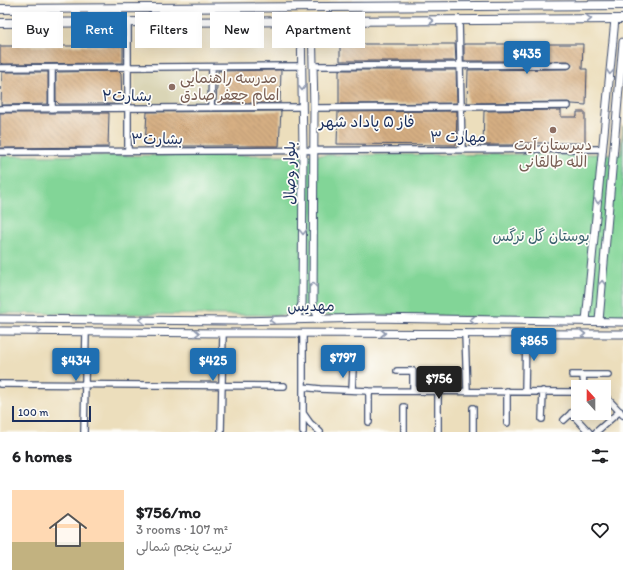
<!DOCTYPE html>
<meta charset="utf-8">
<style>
body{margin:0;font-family:Itim,"Playpen Sans Arabic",sans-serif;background:#f6f6f6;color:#202124;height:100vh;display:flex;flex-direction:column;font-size:15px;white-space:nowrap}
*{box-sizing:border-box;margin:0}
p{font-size:13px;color:#757577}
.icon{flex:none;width:22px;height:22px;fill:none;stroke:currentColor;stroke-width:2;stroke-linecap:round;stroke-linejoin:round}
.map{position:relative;height:432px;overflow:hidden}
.sheet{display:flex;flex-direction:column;background:#fff;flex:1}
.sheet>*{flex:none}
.top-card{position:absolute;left:12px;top:12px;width:400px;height:36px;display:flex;gap:8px}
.needle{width:26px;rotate:339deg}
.controls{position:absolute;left:571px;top:380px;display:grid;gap:8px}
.controls a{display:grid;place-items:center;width:40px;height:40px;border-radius:0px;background:#fff;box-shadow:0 4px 16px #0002;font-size:20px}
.scale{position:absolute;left:12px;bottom:10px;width:79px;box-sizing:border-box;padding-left:4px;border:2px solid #1b2f5e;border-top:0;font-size:11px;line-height:14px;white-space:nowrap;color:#1b2f5e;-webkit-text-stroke:3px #fdfcf7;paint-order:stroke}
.price{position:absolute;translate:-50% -34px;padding:0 9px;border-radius:4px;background:#1f6fb2;color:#fff;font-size:13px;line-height:26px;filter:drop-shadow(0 1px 2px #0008)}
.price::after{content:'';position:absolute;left:50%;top:24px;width:12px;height:9px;margin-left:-6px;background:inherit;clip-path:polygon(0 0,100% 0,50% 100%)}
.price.on{background:#222;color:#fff}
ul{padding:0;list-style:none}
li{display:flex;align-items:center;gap:12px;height:100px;padding:0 12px}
li span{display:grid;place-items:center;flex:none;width:112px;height:80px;border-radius:0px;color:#555}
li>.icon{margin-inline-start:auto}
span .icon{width:48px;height:48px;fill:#fffc;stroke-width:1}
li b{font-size:17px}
h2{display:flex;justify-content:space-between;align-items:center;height:48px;padding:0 12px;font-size:17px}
.pill{padding:0 14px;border-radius:0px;background:#fff;box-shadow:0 4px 16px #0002;font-size:14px;line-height:36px}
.pill.on{background:#1f6fb2;color:#fff}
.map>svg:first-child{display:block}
</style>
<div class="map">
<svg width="623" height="432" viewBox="0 0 623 432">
<defs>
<pattern id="building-back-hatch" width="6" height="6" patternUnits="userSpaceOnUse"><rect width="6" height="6" fill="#d6af83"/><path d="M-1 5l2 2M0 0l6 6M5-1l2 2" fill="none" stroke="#ad8f6e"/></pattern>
</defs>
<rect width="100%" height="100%" fill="#fdfcf7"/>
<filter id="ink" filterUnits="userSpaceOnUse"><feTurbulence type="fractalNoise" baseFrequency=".025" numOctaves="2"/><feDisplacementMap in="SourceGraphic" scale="8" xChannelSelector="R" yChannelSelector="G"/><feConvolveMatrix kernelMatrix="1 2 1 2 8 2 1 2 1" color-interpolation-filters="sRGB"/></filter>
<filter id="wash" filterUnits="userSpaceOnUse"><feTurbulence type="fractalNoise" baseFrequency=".012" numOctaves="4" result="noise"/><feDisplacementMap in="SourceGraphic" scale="16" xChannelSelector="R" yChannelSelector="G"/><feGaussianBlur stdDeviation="0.9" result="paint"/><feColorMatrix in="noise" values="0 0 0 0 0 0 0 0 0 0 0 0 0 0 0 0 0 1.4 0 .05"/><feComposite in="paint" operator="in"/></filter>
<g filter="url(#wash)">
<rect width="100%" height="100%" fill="#ecdebc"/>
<path fill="#dad5b6" d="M175,71L207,72L209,74L211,108L208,100L206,102L138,104L135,101V75L137,72Z"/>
<path fill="#82d597" stroke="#4e827a" d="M623,126V318L0,313V156L621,154Z"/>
<g id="blocks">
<path fill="url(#building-back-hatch)" d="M340,44H455L456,61H340Z
M464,44H583L582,69H587L586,105L572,104L568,102L467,103L468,70L568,69L571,67L572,65L570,62L568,61H464Z
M0,46H123V63L3,64L0,63Z
M281,70L280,103H216L218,71Z
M339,70H456L457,103L339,104Z
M119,71L121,73L122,100L119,104H59L56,101V74L58,72Z
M2,72H48V104L1,105Z
M561,110V117H577V112H585V143H515V145H483L484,111Z
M281,111L279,146H145L147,112Z
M457,111L456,145L337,144L338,112Z
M0,113H109L108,147L0,148Z"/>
</g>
</g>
<g filter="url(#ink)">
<use href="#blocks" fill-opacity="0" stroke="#3a496c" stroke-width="1"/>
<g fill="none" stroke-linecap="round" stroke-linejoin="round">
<g stroke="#3a496c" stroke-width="8">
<path id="minor" d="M459,21L462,149
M128,22V151
M314,66L568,65
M0,68L302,66
M52,68V109
M211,108L212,67
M314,108L568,106
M0,109L302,107
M0,152L603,149
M465,333L467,391
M397,371H413V391
M572,375H608
M583,376L584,387
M0,384L284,386
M303,387L320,389L369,391L578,392
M352,390L353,369
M369,391V422
M438,391V432
M507,391V423
M525,391L526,333
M604,395L623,415
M404,407V432
M303,413L310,423L320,432
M571,413L589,432
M542,419L543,391
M564,420L578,407
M84,432L86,332
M221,432L223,333
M303,432V333
M473,432V408
M596,432L620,411"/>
</g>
<g stroke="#3a496c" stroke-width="9">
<path id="tertiary" d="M312,21L314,108L313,305L317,314L324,319
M0,319L235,321L371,318L623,322
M290,319L298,314L302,304L303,150L301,21
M586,321L615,19
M599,321L623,42
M0,331L223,333L623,334"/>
</g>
<g stroke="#3a496c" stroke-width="10">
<path id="secondary" d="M0,9L623,5
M0,23L623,19"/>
</g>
<use href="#minor" stroke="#fff" stroke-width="5.5"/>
<use href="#tertiary" stroke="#fff" stroke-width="7"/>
<use href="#secondary" stroke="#fff" stroke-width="8"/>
</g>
<defs><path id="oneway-chevron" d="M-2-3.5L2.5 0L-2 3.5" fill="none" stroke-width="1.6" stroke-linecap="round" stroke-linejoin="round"/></defs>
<g stroke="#8d97ae">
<use href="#oneway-chevron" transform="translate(589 19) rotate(-1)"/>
<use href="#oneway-chevron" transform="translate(431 21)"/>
<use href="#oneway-chevron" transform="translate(610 72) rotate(95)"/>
<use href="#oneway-chevron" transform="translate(302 88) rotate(89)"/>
<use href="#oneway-chevron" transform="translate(598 201) rotate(95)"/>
<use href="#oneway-chevron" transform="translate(303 232) rotate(90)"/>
<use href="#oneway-chevron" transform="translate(602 283) rotate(-85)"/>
<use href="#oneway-chevron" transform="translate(313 285) rotate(-90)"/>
<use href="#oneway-chevron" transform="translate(142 320) rotate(-180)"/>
<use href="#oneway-chevron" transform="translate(272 320) rotate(178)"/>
<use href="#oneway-chevron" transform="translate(472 320) rotate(-179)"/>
<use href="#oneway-chevron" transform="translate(39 331) rotate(1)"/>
<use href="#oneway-chevron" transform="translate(197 333) rotate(1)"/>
<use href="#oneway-chevron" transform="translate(383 333)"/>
<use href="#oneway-chevron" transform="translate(583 334)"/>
</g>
</g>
<g fill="#8d6e63" stroke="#fdfcf7" stroke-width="1.5">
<circle cx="172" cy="87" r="4"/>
<circle cx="553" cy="130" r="4"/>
</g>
<g text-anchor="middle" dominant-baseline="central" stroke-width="3.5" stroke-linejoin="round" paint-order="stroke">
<g font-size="15" fill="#785e54" stroke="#fdfcf7" text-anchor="start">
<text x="180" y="78">مدرسه راهنمایی<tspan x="180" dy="17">امام جعفر صادق</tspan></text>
<text x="553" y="145" text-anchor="middle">دبیرستان آیت<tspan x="553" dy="17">الله طالقانی</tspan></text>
</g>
<g font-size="15" fill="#1b2f5e" stroke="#fdfcf7">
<text x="127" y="96">بشارت۲</text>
<text x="458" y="137">مهارت ۳</text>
<text x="157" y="139">بشارت۳</text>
<text transform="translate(290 173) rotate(-90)">بلوار وصال</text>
<text transform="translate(311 306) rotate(-1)">مهدیس</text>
</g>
<g font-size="15" fill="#3a616f" stroke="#fdfcf7">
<text x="541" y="236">بوستان گل نرگس</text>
</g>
<g font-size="16" fill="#1b2f5e" stroke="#fdfcf7">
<text x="367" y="121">فاز ۵ پاداد شهر</text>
</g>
</g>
</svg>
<div class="controls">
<a><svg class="needle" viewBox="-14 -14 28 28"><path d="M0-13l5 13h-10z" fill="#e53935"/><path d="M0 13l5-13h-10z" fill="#757577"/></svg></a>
</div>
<div class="scale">100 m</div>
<b class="price" style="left:527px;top:75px">$435</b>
<b class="price" style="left:534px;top:362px">$865</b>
<b class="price" style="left:343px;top:379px">$797</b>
<b class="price" style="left:76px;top:382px">$434</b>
<b class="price" style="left:213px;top:382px">$425</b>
<b class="price on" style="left:439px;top:400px">$756</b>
<div class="top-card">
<a class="pill">Buy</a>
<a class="pill on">Rent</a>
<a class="pill">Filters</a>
<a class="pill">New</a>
<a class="pill">Apartment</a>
</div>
</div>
<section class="sheet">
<h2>6 homes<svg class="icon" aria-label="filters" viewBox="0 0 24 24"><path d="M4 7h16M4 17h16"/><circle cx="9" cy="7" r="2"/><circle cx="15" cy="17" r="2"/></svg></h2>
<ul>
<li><span style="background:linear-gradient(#ffd9b3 65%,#c2b280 0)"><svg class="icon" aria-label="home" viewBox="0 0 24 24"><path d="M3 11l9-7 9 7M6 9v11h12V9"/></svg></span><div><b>$756/mo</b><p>3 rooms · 107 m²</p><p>تربیت پنجم شمالی</p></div><svg class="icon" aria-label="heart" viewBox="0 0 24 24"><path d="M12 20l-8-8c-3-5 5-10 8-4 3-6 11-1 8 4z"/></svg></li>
</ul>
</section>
